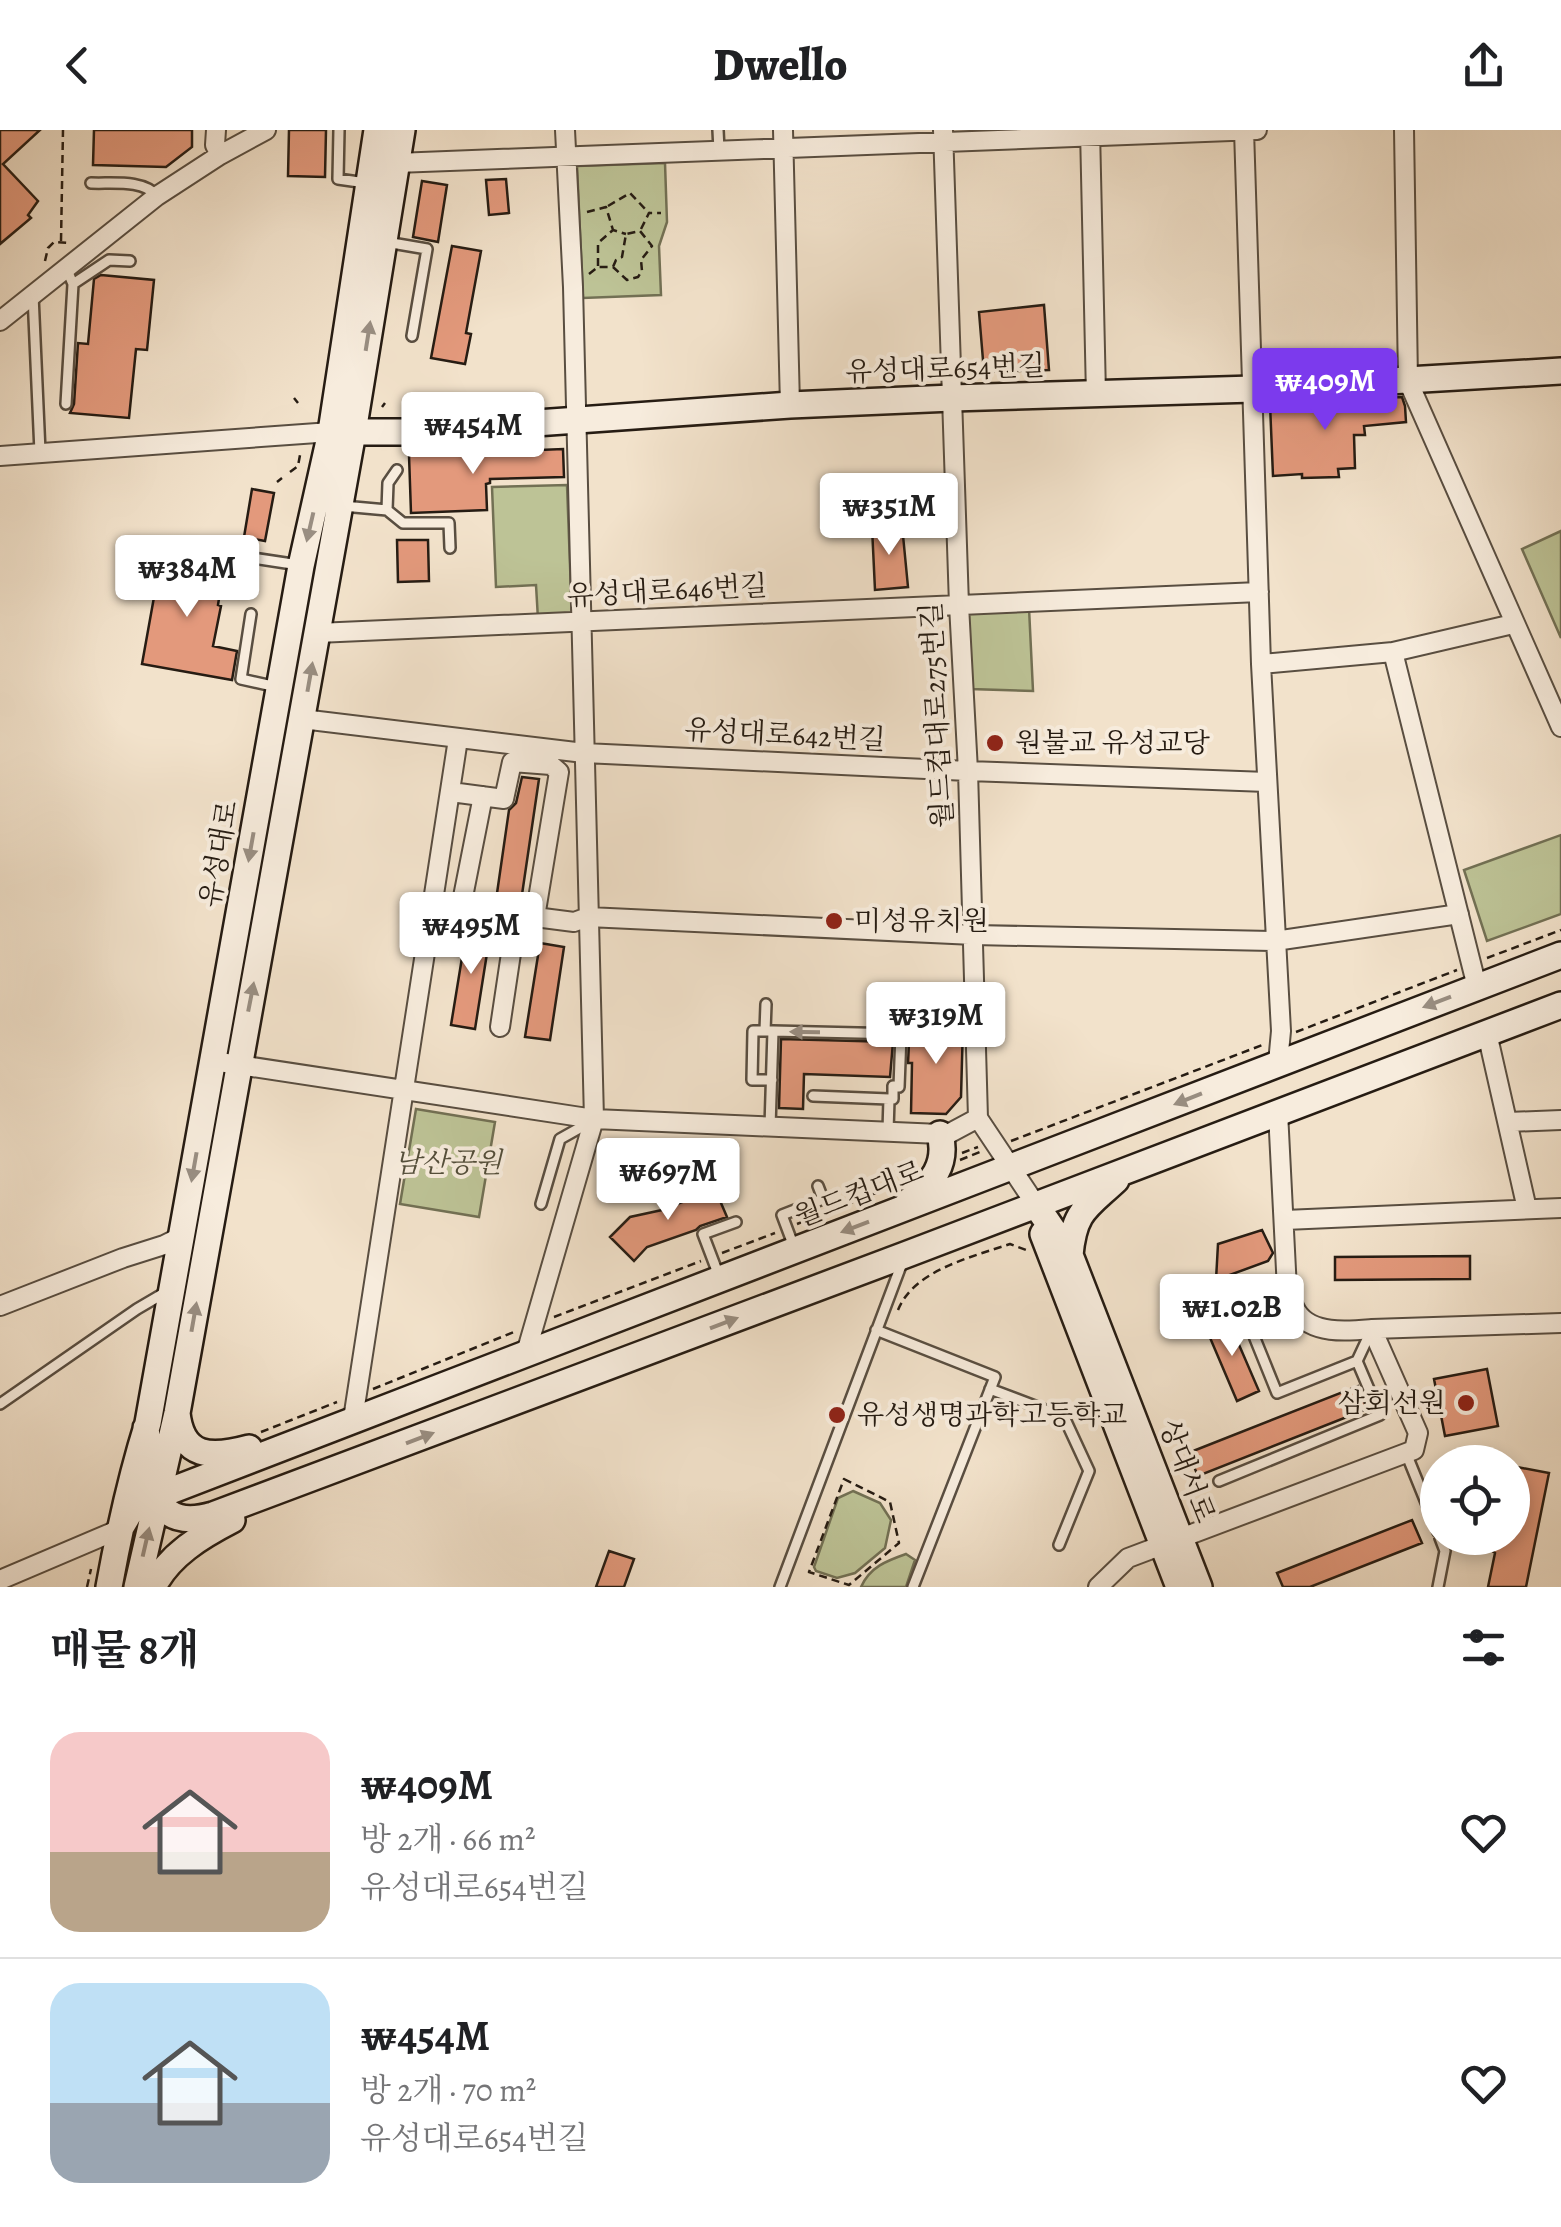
<!DOCTYPE html>
<html lang="ko">
<meta charset="utf-8">
<style>
body{margin:0;font-family:Alegreya,"Noto Serif KR",serif;background:#f2f2f2;color:#202124;height:100vh;display:flex;flex-direction:column;font-size:38px;white-space:nowrap}
*{box-sizing:border-box;margin:0}
p{font-size:32px;color:#757577}
.icon{flex:none;width:55px;height:55px;fill:none;stroke:currentColor;stroke-width:2;stroke-linecap:round;stroke-linejoin:round}
.map{position:relative;height:1457px;overflow:hidden}
.sheet{display:flex;flex-direction:column;background:#fff;flex:1}
.sheet>*{flex:none}
.fabs{position:absolute;left:1420px;top:1315px;display:grid;gap:20px}
.fabs a{display:grid;place-items:center;width:110px;height:110px;border-radius:50%;background:#fff;box-shadow:0 5px 15px #0003;font-size:50px}
.price{position:absolute;translate:-50% -85px;padding:0 22px;border-radius:10px;background:#fff;color:#222;font-size:32px;line-height:65px;filter:drop-shadow(0 2px 5px #0008)}
.price::after{content:'';position:absolute;left:50%;top:60px;width:30px;height:22px;margin-left:-15px;background:inherit;clip-path:polygon(0 0,100% 0,50% 100%)}
.price.current{background:#7c3aed;color:#fff}
ul{padding:0;list-style:none}
li{display:flex;align-items:center;gap:30px;height:250px;padding:0 50px}
li+li{border-top:2px solid #e0e0e0}
li span{display:grid;place-items:center;flex:none;width:280px;height:200px;border-radius:30px;color:#555}
li>.icon{margin-inline-start:auto}
span .icon{width:120px;height:120px;fill:#fffc;stroke-width:1}
li b{font-size:42px}
h2{display:flex;justify-content:space-between;align-items:center;height:120px;padding:0 50px;font-size:42px}
header{display:flex;justify-content:space-between;align-items:center;height:130px;padding:0 50px;background:#fff;font-size:45px;font-weight:800}
.map>svg:first-child{display:block}
</style>
<header><svg class="icon" aria-label="back" viewBox="0 0 24 24"><path d="M15 5l-7 7 7 7"/></svg>Dwello<svg class="icon" aria-label="share" viewBox="0 0 24 24"><path d="M12 15V3M7 8l5-5 5 5M5 13v7h14v-7"/></svg></header>
<div class="map">
<svg width="1561" height="1457" viewBox="0 0 1561 1457">
<rect width="100%" height="100%" fill="#f2e2cb"/>
<filter id="stains"><feTurbulence type="fractalNoise" baseFrequency=".002" numOctaves="4"/><feColorMatrix values="0 0 0 0 .2 0 0 0 0 .09 0 0 0 0 .02 0 0 0 .5 -.17"/></filter>
<radialGradient id="worn" r=".72"><stop offset=".6" stop-color="#630" stop-opacity="0"/><stop offset="1" stop-color="#630" stop-opacity=".3"/></radialGradient>
<path fill="#bdc396" stroke="#727054" stroke-width="2.5" d="M665,33L667,92L659,116L661,165L583,168L577,36Z
M567,355L572,488L538,489L536,455L496,457L492,357Z
M1561,401V508L1522,419Z
M1029,478L1033,561L970,559L962,483Z
M1561,705V784L1487,811L1464,740Z
M416,979L495,992L479,1087L400,1074Z
M853,1361L880,1373L891,1390L885,1418L855,1443L837,1448L816,1441L814,1437L838,1368Z
M906,1424L915,1430L906,1457H861C870,1437 886,1431 906,1424Z"/>
<path fill="#e3997c" stroke="#261c13" stroke-width="2.5" d="M0,0H40L3,34L38,71L28,85L31,88L0,114Z
M94,0H192V17L166,37L93,35Z
M289,0H326L325,47L288,46Z
M506,49L509,83L489,85L486,50Z
M422,51L447,55L438,112L413,107Z
M452,116L481,121L466,203L471,204L465,234L431,228Z
M101,145L154,150L147,220L136,219L129,288L70,283L74,274L78,213L88,214L94,149Z
M1044,175L1049,240L984,242L979,182Z
M1402,267L1405,276L1406,292L1364,296L1365,305H1354L1355,338L1338,339L1339,347L1302,348V344L1273,346L1270,274Z
M563,319L564,347L490,349V353L486,354L487,380L411,383L409,325Z
M252,359L274,363L265,411L244,407Z
M902,395L908,457L875,460L872,397Z
M397,410H428L429,451L398,452Z
M158,426L224,436L218,475L221,476L213,516L237,521L232,550L142,534L156,456L153,455Z
M522,647L539,649L519,785L512,793L493,791L509,680L516,673Z
M469,794L491,798L475,899L451,895L467,797Z
M540,813L564,817L550,910L525,907Z
M914,893L963,894L961,967L946,984L911,983L912,933H908L909,913H913Z
M781,909L893,912L890,947L804,944L803,979L779,978Z
M715,1059L727,1087L700,1096L696,1100L647,1117L634,1131L610,1107L630,1087L662,1080Z
M1262,1100L1273,1123L1268,1131L1216,1150L1218,1114Z
M1470,1126V1149L1335,1150V1127Z
M1227,1187L1259,1261L1237,1271L1205,1196Z
M1487,1239L1498,1296L1445,1306L1434,1249Z
M1358,1256L1367,1279L1198,1346L1188,1323Z
M1512,1336L1549,1343L1526,1457H1488L1495,1423L1491,1420L1494,1408H1512Z
M1412,1390L1422,1413L1310,1457H1283L1277,1443Z
M609,1421L634,1429L624,1457H596Z"/>
<g fill="none" stroke-linecap="round" stroke-linejoin="round">
<g stroke="#594e41" stroke-width="14">
<path id="lane" d="M339,0L338,49L366,53
M718,0L719,20
M91,53C111,54 143,49 157,66
M386,112L427,119L412,206
M73,154L109,130L130,131
M33,165L40,322
M66,274L73,154L67,140
M343,376L387,380L403,393H449L450,418
M387,380L388,353L397,340
M139,417L213,422L299,435
M251,484L241,549L277,557
M765,901L766,874
M772,950H752L753,901H773
M813,966L889,969
M770,997L773,901L901,904L899,957L893,956V969H889L888,1001
M541,1074L560,1009L592,991
M794,1117L782,1085L823,1069L818,1056
M719,1146L703,1104L736,1092
M1239,1169L1277,1263L1357,1231L1371,1201
M876,1200L995,1247L913,1457
M990,1259L1064,1287L1089,1341L1059,1415
M0,1274L137,1179L166,1162
M1406,1323L1438,1402
M1219,1351L1380,1285L1357,1231
M780,1457L902,1133
M1438,1457L1445,1421L1440,1408"/>
</g>
<g stroke="#594e41" stroke-width="22">
<path id="street" d="M216,0L215,15L220,25
M783,0L790,275
M943,0L959,475L968,641L978,988
M1090,0L1096,265
M1244,0L1261,534L1281,901L1278,933
M1404,0L1408,251L1561,597
M396,33L1257,0
M0,191L157,66L220,25L266,0
M0,326L331,302
M317,503L1259,462
M1393,522L1477,857
M1261,534L1393,522L1513,494
M302,589L584,623L968,641L1267,652
M451,662L504,669L512,632L551,635L559,642L535,787L574,792L588,787L974,805L1275,811L1459,784
M459,787L483,666
M500,897L513,810L535,787
M1487,903L1527,1079
M213,931L594,989L940,1004L950,1003L978,988
M978,988L1036,1075
M1508,992L1561,990
M1285,1090L1561,1078
M0,1176L123,1128L164,1115L182,1106
M1372,1199L1561,1193
M526,1223L594,989L573,157L565,0
M353,1289L458,609
M0,1450L120,1399
M1098,1457L1128,1428L1414,1320L1418,1303L1372,1199C1349,1201 1312,1205 1297,1182C1293,1176 1290,1167 1287,1160L1278,982"/>
</g>
<g stroke="#261c13" stroke-width="30">
<path id="secondary" d="M336,302H408L790,275L952,268L1253,259L1561,241
M909,1071C932,1054 948,1034 940,1004
M1036,1075L1070,1125L1199,1457
M1043,1104L1179,1457
M1070,1125C1074,1081 1086,1078 1116,1050
M177,1283C182,1329 212,1328 249,1318
M146,1298C152,1345 146,1404 213,1385L905,1125L1561,875
M120,1399L130,1382L144,1371L1561,825
M109,1457C119,1402 131,1347 148,1293L301,436L331,302L377,0
M137,1457L177,1283L353,302L402,0
M153,1457C169,1425 201,1406 232,1390"/>
</g>
<path stroke="#261c13" stroke-width="2.5" stroke-dasharray="8 5" stroke-linecap="butt" d="M608,76L630,63L649,83
M587,82L606,77L613,100
M641,99L649,83H661
M61,111L63,0
M45,131L48,118L54,112L68,113
M598,136V113L613,100L626,104
M589,144L598,137H613L627,150L638,147L642,141L641,130L652,116L640,101L626,104L622,127L616,130L613,137
M294,268L298,273
M382,277L385,273
M290,342L298,336L300,325
M277,352L282,348
M1487,828L1561,800
M1296,902L1457,840
M1011,1011L1265,914
M962,1023L978,1017
M960,1030L980,1022
M797,1094L896,1055
M722,1123L775,1103
M898,1180C914,1140 972,1127 1010,1114L1026,1120
M554,1187L701,1131
M373,1259L514,1202
M261,1302L337,1272
M844,1349L890,1372L899,1413L849,1455L809,1442Z
M87,1457L91,1439"/>
<use href="#lane" stroke="#f7ecdd" stroke-width="9"/>
<use href="#street" stroke="#f7ecdd" stroke-width="18"/>
<use href="#secondary" stroke="#f7ecdd" stroke-width="25"/>
</g>
<defs><path id="oneway-solid" d="M-6-.8H1V-3.2L6.5 0L1 3.2V.8H-6Z" transform="scale(2.5)"/></defs>
<g fill="#998e82">
<use href="#oneway-solid" transform="translate(368 206) rotate(-81)"/>
<use href="#oneway-solid" transform="translate(310 397) rotate(103)"/>
<use href="#oneway-solid" transform="translate(310 547) rotate(-80)"/>
<use href="#oneway-solid" transform="translate(251 717) rotate(100)"/>
<use href="#oneway-solid" transform="translate(251 867) rotate(-79)"/>
<use href="#oneway-solid" transform="translate(1437 872) rotate(159)"/>
<use href="#oneway-solid" transform="translate(805 902) rotate(-179)"/>
<use href="#oneway-solid" transform="translate(1188 969) rotate(158)"/>
<use href="#oneway-solid" transform="translate(194 1037) rotate(100)"/>
<use href="#oneway-solid" transform="translate(855 1097) rotate(159)"/>
<use href="#oneway-solid" transform="translate(194 1187) rotate(-80)"/>
<use href="#oneway-solid" transform="translate(724 1193) rotate(-21)"/>
<use href="#oneway-solid" transform="translate(420 1308) rotate(-21)"/>
<use href="#oneway-solid" transform="translate(146 1412) rotate(-77)"/>
</g>
<g fill="#8f2418" stroke="#f7ecdd" stroke-width="4">
<circle cx="995" cy="613" r="10"/>
<circle cx="834" cy="791" r="10"/>
<circle cx="1466" cy="1273" r="10"/>
<circle cx="837" cy="1285" r="10"/>
</g>
<g text-anchor="middle" dominant-baseline="central" stroke-width="8" stroke-linejoin="round" paint-order="stroke">
<g font-size="28" fill="#261c13" stroke="#f7ecdd">
<text transform="translate(945 239) rotate(-2)">유성대로654번길</text>
<text transform="translate(667 461) rotate(-3)">유성대로646번길</text>
<text transform="translate(937 585) rotate(-93)">월드컵대로275번길</text>
<text transform="translate(785 605) rotate(3)">유성대로642번길</text>
<text transform="translate(219 724) rotate(-80)">유성대로</text>
<text transform="translate(859 1064) rotate(-21)">월드컵대로</text>
<text transform="translate(1187 1341) rotate(69)">상대서로</text>
</g>
<g font-size="28" fill="#261c13" stroke="#f7ecdd" text-anchor="start">
<text x="1015" y="613">원불교 유성교당</text>
<text x="854" y="791">미성유치원</text>
<text x="1446" y="1273" text-anchor="end">삼회선원</text>
<text x="857" y="1285">유성생명과학고등학교</text>
</g>
<g font-size="28" font-style="italic" fill="#534e3a" stroke="#f7ecdd">
<text x="448" y="1033">남산공원</text>
</g>
</g>
<rect width="100%" height="100%" filter="url(#stains)"/>
<rect width="100%" height="100%" fill="url(#worn)"/>
</svg>
<div class="fabs">
<a><svg class="icon" aria-label="locate" viewBox="0 0 24 24"><circle cx="12" cy="12" r="6"/><path d="M12 2v4M12 18v4M2 12h4M18 12h4"/></svg></a>
</div>
<b class="price current" style="left:1325px;top:303px">₩409M</b>
<b class="price" style="left:473px;top:347px">₩454M</b>
<b class="price" style="left:889px;top:428px">₩351M</b>
<b class="price" style="left:187px;top:490px">₩384M</b>
<b class="price" style="left:471px;top:847px">₩495M</b>
<b class="price" style="left:936px;top:937px">₩319M</b>
<b class="price" style="left:668px;top:1093px">₩697M</b>
<b class="price" style="left:1232px;top:1229px">₩1.02B</b>
</div>
<section class="sheet">
<h2>매물 8개<svg class="icon" aria-label="filters" viewBox="0 0 24 24"><path d="M4 7h16M4 17h16"/><circle cx="9" cy="7" r="2"/><circle cx="15" cy="17" r="2"/></svg></h2>
<ul>
<li><span style="background:linear-gradient(#f6c9c9 60%,#b9a48a 0)"><svg class="icon" aria-label="home" viewBox="0 0 24 24"><path d="M3 11l9-7 9 7M6 9v11h12V9"/></svg></span><div><b>₩409M</b><p>방 2개 · 66 m²</p><p>유성대로654번길</p></div><svg class="icon" aria-label="heart" viewBox="0 0 24 24"><path d="M12 20l-8-8c-3-5 5-10 8-4 3-6 11-1 8 4z"/></svg></li>
<li><span style="background:linear-gradient(#bfe0f5 60%,#9aa5b1 0)"><svg class="icon" aria-label="home" viewBox="0 0 24 24"><path d="M3 11l9-7 9 7M6 9v11h12V9"/></svg></span><div><b>₩454M</b><p>방 2개 · 70 m²</p><p>유성대로654번길</p></div><svg class="icon" aria-label="heart" viewBox="0 0 24 24"><path d="M12 20l-8-8c-3-5 5-10 8-4 3-6 11-1 8 4z"/></svg></li>
</ul>
</section>
